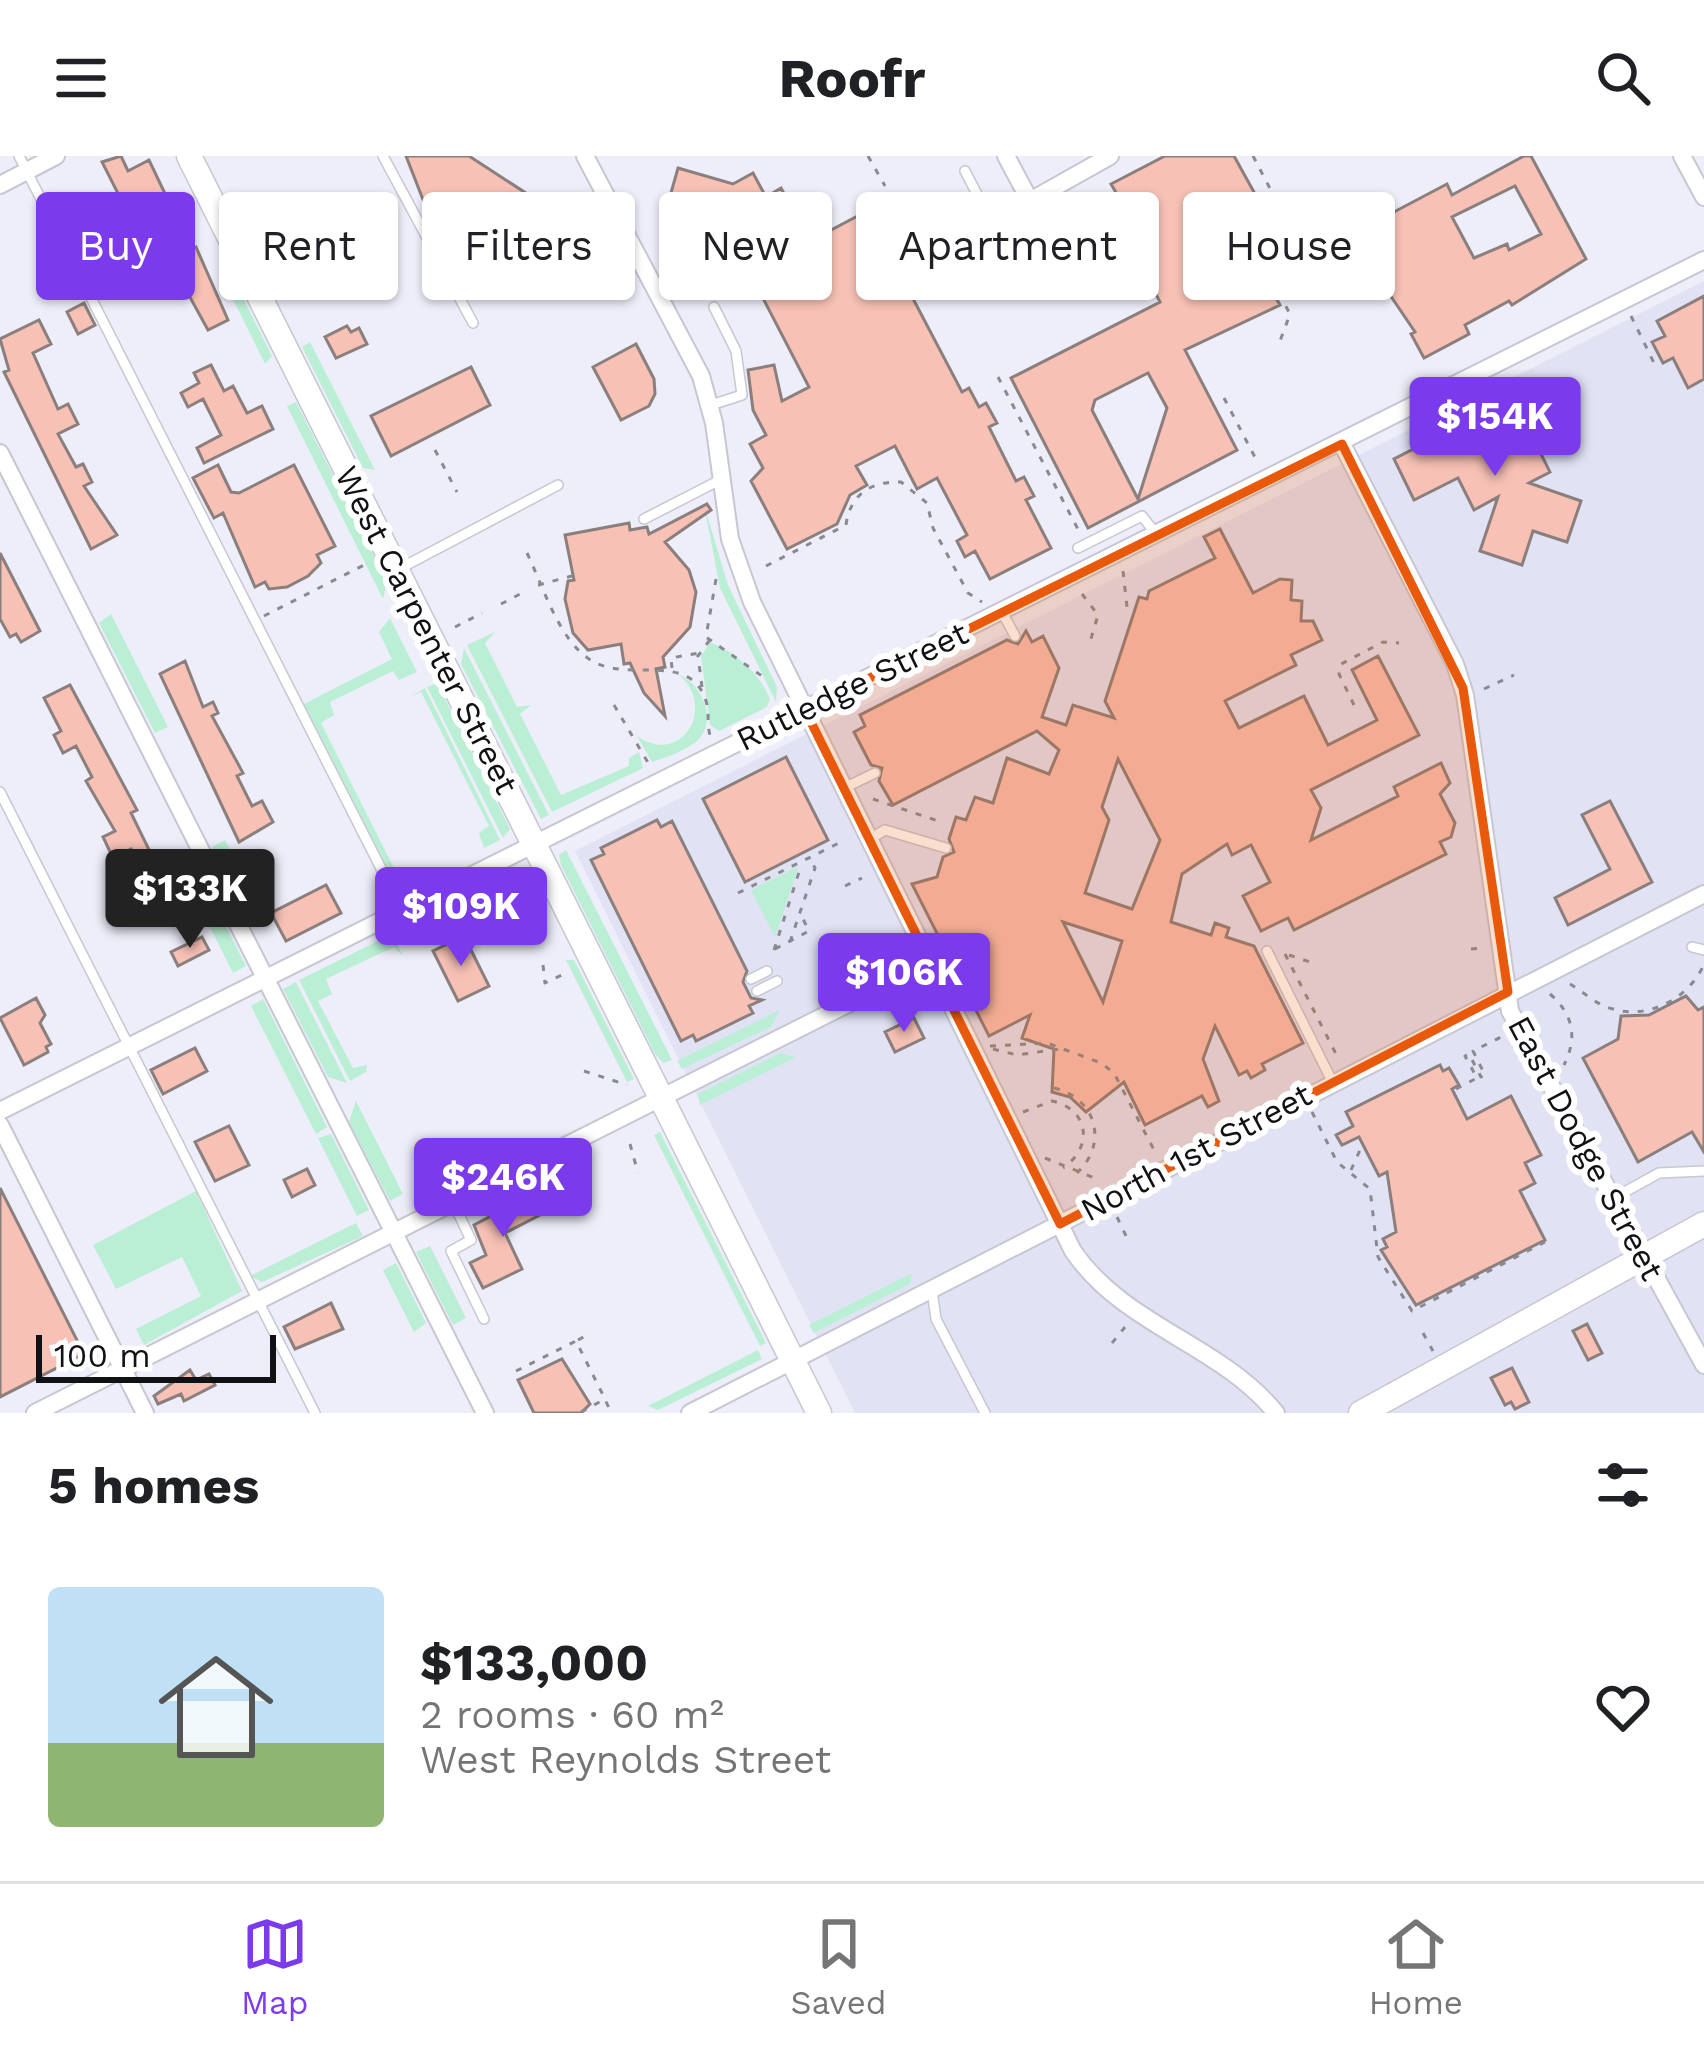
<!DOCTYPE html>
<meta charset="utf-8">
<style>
body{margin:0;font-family:"Work Sans",sans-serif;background:#f2f2f2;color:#202124;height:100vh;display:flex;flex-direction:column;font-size:45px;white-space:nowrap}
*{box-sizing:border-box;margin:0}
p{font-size:39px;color:#757577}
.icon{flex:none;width:66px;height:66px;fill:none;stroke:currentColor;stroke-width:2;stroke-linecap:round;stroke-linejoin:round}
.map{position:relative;height:1257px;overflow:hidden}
.details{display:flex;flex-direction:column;background:#fff;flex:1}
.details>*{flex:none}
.top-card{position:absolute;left:36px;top:36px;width:1632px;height:108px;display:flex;gap:24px}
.scale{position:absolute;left:36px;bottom:30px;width:240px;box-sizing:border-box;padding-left:12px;border:6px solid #101114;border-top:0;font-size:33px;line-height:42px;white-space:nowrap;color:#101114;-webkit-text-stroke:9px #fff;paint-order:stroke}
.price{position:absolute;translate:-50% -102px;padding:0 27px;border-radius:12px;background:#7c3aed;color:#fff;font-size:39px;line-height:78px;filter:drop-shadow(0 3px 6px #0008)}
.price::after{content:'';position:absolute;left:50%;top:72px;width:36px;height:27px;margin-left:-18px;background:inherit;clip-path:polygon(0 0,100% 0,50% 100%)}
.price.on{background:#222;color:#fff}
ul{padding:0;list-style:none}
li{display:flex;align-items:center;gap:36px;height:300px;padding:0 48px}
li+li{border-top:3px solid #e0e0e0}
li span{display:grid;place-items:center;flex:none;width:336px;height:240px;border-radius:12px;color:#555}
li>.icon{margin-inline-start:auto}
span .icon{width:144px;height:144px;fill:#fffc;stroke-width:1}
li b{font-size:51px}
h2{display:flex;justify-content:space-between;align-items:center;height:144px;padding:0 48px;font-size:51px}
.chip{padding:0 42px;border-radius:12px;background:#fff;box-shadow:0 3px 9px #0004;font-size:42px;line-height:108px}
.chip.on{background:#7c3aed;color:#fff}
header{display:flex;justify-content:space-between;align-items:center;height:156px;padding:0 48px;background:#fff;font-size:54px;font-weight:700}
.tabs{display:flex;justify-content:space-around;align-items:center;height:168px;border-top:3px solid #e0e0e0;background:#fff;font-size:33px;color:#757577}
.tabs a{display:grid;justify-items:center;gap:6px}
.tabs .on{color:#7c3aed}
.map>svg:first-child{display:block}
</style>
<header><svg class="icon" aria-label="menu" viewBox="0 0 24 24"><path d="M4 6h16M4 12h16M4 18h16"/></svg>Roofr<svg class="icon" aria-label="search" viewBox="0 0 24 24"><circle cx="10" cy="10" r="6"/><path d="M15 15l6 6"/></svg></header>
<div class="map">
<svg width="1704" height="1257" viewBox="0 0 1704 1257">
<rect width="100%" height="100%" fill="#edeef9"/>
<path fill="#e1e3f5" d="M1704,125V1257H855L575,695Z"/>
<path fill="#bbefd5" d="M230,116L272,200L265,208L222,121Z
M310,186L375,314L363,312L302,191Z
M296,246L387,426L383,443L287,250Z
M704,349L728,429L777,531L776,546L720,432Z
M111,458L168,571L155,577L99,467Z
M390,462L417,516L399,524L393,515L330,546L334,559L321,567L398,720L411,716L417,726L399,734L304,548L392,503L379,476Z
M495,476L485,487L517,551L531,549L520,558L561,639L629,610V602L639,596L643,612L552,656L467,489Z
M710,486C736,497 759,516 770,543L767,551L719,575L710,569L701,500Z
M464,492L549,659L541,663L461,508Z
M678,518C701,527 719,564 697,585C687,594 665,602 652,606L637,580C681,611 718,551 678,518Z
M437,527L510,673L503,682L427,531Z
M425,532L500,684L484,692L479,677L489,670L421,536L409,541Z
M225,684L255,744L245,749L212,691Z
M566,694L672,904L663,907L655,898L561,709L559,699Z
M191,701L246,810L233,817L178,707Z
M798,711V712L775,781L751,734Z
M392,778L403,800L394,791L326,823L332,838L318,845L353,912L367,909L366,916L350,925L299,824Z
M566,804H574L634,923L627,926Z
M296,826L347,927L328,921L283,833Z
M263,843L327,971L316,978L251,850Z
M780,854L771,871L682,913L677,905Z
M780,897L796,901L700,949L698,938Z
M356,945L403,1038L390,1045L349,966Z
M660,976L766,1187L760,1190L654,979Z
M331,978L369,1054L357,1060L318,982Z
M196,1035L242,1135L144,1189L136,1173L201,1140L182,1101L116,1133L93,1089Z
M356,1067L363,1080L262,1126L250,1120Z
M430,1090L466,1162L453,1169L416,1096Z
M396,1107L426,1167L414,1176L383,1114Z
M912,1117L910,1128L814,1177L809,1169Z
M758,1194L762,1203L658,1254L648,1250Z"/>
<path fill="#f7c1b6" stroke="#8a7f7d" stroke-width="3" fill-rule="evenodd" d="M121,0L128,15L149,4L169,46L164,49L168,57L136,73L102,6Z
M406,0H469L578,71L562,97L525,75L544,111L485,142L476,125L483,113L502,103L429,59Z
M1165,0H1234L1255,38L1228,52L1280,149L1185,194L1237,294L1088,372L1011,222L1160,146L1127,83L1121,87L1104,54L1121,45L1111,28ZM1148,217L1167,252L1138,343L1092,254L1095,244Z
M1524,0H1531L1586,103L1512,149L1509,145L1465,169L1469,178L1424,202L1411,178L1415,176L1386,133L1391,130L1356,76L1447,28L1452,39ZM1515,30L1541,78L1509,94L1507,88L1474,102L1452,61Z
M678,12L733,28L753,17L766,41L781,32L796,59L696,113L668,63L692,50L669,44Z
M310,55L321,76L314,80L330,108L305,121L276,74Z
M867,55L962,236L969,232L979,251L986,247L997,267L989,271L1016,325L1024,321L1034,340L1026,344L1051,392L990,423L975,395L965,401L957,385L967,379L937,322L917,333L895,290L856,310L867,329L850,339L837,368L787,393L751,325L763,312L750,288L766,279L753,254L748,214L774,209L782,245L809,231L750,117Z
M196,91L228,164L208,174L180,123L168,129L158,109Z
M1704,140V223L1688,232L1673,202L1663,207L1652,186L1665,180L1657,165Z
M84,147L95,169L78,178L67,156Z
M39,164L51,188L33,197L58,253L68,248L78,268L58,278L76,311L83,308L92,326L84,330L117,379L91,393L4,216L9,214L0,183Z
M347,170L351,176L359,172L367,188L336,202L325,181Z
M636,188L654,223L655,238L649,250L621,264L593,211Z
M211,209L224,235L233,230L247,257L262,250L273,273L204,307L197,292L221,279L203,243L188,251L181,237L199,227L194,217Z
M471,211L490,249L391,300L371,260Z
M1513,242L1550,316L1529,327L1581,345L1567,386L1533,375L1522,409L1480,395L1498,341L1474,354L1458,322L1414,344L1394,303Z
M218,309L231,336L239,337L294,309L335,390L317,399L321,407L308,420L287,431L269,433L265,426L255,431L223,357L214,362L193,322Z
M707,348L711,354L665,386L689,414L696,436L690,471L663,501L665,511L656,513L665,560L644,537L630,507L624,508L621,488L588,494L573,477L565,443L568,425L574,424L565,379L629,367L630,374L647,371L649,378Z
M1220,373L1253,437L1280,423L1292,424L1291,444L1302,445L1301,465H1313L1322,484L1291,499L1296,509L1225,545L1239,572L1304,540L1328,589L1377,564L1352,514L1378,500L1419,579L1311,634L1321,652L1311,684L1398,640L1394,631L1441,607L1450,627L1440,638L1455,667L1451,681L1440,686L1446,698L1294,774L1288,762L1261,775L1243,740L1270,726L1251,689L1232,699L1227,688L1182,718L1171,766L1211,779L1215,767L1229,772L1226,781L1254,790L1303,887L1262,908L1265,914L1251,922L1247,915L1239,919L1215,870L1203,903L1219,945L1208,951L1202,940L1145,969L1124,926L1086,956L1070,941L1052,936L1054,893L1022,882L1030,859L989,880L912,728L937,721L943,701L954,696L949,683L956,661L966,664L975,641L993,647L1007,602L1049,618L1059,594L1037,575L893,649L879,625L882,612L871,609L854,576L865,570L860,559L1007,484L1018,488L1026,475L1032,486L1043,480L1059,512L1042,561L1066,569L1073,549L1114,562L1105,545L1139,441L1147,443L1149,435L1215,402L1204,381ZM1118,603L1160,684L1132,753L1085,737L1109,664L1102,651ZM1063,766L1122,785L1103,846Z
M0,397L40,475L21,486L16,478L10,481L0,463Z
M185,505L203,551L213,546L218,557L212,560L243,617L237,620L252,650L262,645L273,666L239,686L160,518Z
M70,529L137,654L131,657L154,704L162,700L173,721L152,732L131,693L113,702L103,681L115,675L86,625L92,621L76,590L63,597L54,579L61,575L44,542Z
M786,601L828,684L745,726L703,643Z
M1610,645L1652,726L1568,769L1555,742L1610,713L1582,659Z
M657,664L661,671L672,665L747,815L743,826L751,842L762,844L749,850L753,857L696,885L693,879L681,885L591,704L604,698L601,692Z
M326,729L341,757L286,785L271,757Z
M464,780L489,830L458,845L433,795Z
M202,781L209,794L178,810L171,796Z
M1686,840L1698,854L1704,851V996L1692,976L1638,1006L1583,902L1618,883L1621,860L1649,859Z
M36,842L45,859L40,867L51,888L46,891L48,896L24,909L0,862Z
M914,862L924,882L895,896L885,876Z
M195,892L207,915L163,938L151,914Z
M1440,909L1443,915L1449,912L1459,929L1452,933L1467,963L1511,940L1541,999L1525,1007L1535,1027L1520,1035L1545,1084L1416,1149L1381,1094L1387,1091L1383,1083L1396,1076L1387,1016L1379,1020L1359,981L1342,989L1336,979L1353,970L1346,956Z
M229,970L249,1009L215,1025L195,986Z
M307,1013L315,1029L292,1041L284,1024Z
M0,1032L84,1198L0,1241Z
M535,1037L546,1056L505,1077L522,1113L483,1132L470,1107L486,1099L474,1069Z
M331,1147L343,1173L295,1193L284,1171Z
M1587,1168L1602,1197L1588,1204L1573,1175Z
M562,1203L590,1248L581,1257H534L518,1224Z
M1512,1212L1529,1246L1515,1253L1511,1246L1505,1249L1491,1222Z
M190,1214L196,1224L209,1218L215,1229L184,1245L181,1238L158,1248L154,1240Z"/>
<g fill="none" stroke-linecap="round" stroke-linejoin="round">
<g stroke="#c6c7d1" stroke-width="12">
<path id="lane" d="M19,0L396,742V758
M383,0L473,167
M965,15L979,42
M887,55L915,76
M711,249L742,239L736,195L714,151
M644,363L720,324
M1078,392L1142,360L1157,379
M397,414L558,329
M1002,456L1015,480
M842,633L875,617
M0,636L315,1257
M868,684L885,674L946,692
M1692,791L1704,794
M1267,795L1332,925
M751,823L767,815
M757,835L777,825
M1612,1043L1659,1017L1704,1015
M453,1046L471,1084L451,1095L484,1163
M932,1135L936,1163L985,1257"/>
</g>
<g stroke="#c6c7d1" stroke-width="20">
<path id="street" d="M585,0L701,220L714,267L730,383L752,446L1073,1095C1124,1170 1220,1188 1276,1257
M1006,0L1030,45L1110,0
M1682,0L1704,41
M0,29L56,0
M1342,288L1455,508L1465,539L1510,855L1704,1209
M0,297L485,1257
M0,955L1704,104
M0,969L145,1257
M35,1257L929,807
M690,1257L1704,738"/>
</g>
<g stroke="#c6c7d1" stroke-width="27">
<path id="secondary" d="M189,0L819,1257
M1361,1257L1704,1068"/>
</g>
<path stroke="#898a91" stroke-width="3" stroke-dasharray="6 9" stroke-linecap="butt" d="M868,0L885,30
M1253,0L1300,90L1283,145L1290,158L1280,185
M1631,160L1656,211
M998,221L1081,379
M1224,242L1258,307
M435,294L457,336
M527,397C543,430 558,482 589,503C626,529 690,493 706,545C710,557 706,569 711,582
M766,410L846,369C850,339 870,325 901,326L927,347L933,372L968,437L982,446
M1123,415L1127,451
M716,423L706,481L762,520
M538,429L572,420
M1082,438L1098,459L1090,486
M501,448L522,437
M264,460L364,409
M455,471L482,457
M672,512L671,502L699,497
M702,531L698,500L709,485
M1484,533L1514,519
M614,549L650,610
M1354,549L1339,518L1341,508L1383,486L1399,487
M873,643L944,667
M845,730L862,722
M738,737L843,685
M873,785L898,794
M790,786L815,712L810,703
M775,793L809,775L801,759
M1471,793L1482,792
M774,794L801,710
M1285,798L1337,900
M1289,799L1316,808
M543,809L545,827L568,816
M1570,828C1584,836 1596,849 1613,853C1648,864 1690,842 1704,808
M1550,838C1573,858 1578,881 1564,909
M990,890L1047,887L1101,907L1114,917L1154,994
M993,893L1017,899L1059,893
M584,915L627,929
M1054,932C1096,942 1109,987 1077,1017
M1456,933L1477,922L1465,900L1469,898L1481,921L1485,919L1473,895L1503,880
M1023,956L1052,945C1089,953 1094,991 1063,1012
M1312,956L1337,1006L1370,1033L1378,1101L1412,1155L1545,1086
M630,988L638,1017
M1045,1002L1097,1023
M1351,1014L1360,994
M1117,1061L1127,1082
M1423,1177L1433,1195
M578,1184L587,1179
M1112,1187L1125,1171
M516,1215L576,1185L605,1243
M581,1256L605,1243L611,1257"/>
<use href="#lane" stroke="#fff" stroke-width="9"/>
<use href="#street" stroke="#fff" stroke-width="16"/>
<use href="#secondary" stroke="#fff" stroke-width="24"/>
</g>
<path fill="#e8590c" fill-opacity="0.2" stroke="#e8590c" stroke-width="9" stroke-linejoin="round" d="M1342,288L1463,532L1508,836L1060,1068L805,554Z"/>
<g text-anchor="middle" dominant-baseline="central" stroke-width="12" stroke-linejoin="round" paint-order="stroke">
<g font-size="33" fill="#101114" stroke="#fff">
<text transform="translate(427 474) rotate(63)">West Carpenter Street</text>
<text transform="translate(852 530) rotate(-26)">Rutledge Street</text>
<text transform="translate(1586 992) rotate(62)">East Dodge Street</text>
<text transform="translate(1196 996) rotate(-28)">North 1st Street</text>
</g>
</g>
</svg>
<div class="scale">100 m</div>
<b class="price" style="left:1495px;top:323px">$154K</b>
<b class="price on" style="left:190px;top:795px">$133K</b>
<b class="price" style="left:461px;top:813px">$109K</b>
<b class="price" style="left:904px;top:879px">$106K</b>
<b class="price" style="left:503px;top:1084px">$246K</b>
<div class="top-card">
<a class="chip on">Buy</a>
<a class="chip">Rent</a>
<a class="chip">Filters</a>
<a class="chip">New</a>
<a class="chip">Apartment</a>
<a class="chip">House</a>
</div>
</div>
<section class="details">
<h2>5 homes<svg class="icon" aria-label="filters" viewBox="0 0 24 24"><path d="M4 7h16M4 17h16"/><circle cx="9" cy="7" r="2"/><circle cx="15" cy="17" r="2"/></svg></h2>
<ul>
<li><span style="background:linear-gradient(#bfe0f5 65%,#8fb573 0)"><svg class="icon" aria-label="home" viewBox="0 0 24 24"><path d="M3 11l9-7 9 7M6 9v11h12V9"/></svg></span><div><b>$133,000</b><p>2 rooms · 60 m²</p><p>West Reynolds Street</p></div><svg class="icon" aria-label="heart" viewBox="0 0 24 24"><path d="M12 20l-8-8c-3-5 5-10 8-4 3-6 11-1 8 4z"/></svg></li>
</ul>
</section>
<nav class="tabs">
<a class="on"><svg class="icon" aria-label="map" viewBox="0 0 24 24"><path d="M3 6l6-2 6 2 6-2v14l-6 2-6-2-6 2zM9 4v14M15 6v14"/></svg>Map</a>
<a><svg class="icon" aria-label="saved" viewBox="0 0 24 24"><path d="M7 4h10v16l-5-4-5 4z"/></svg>Saved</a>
<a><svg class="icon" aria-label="home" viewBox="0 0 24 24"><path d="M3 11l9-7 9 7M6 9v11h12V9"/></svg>Home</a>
</nav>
